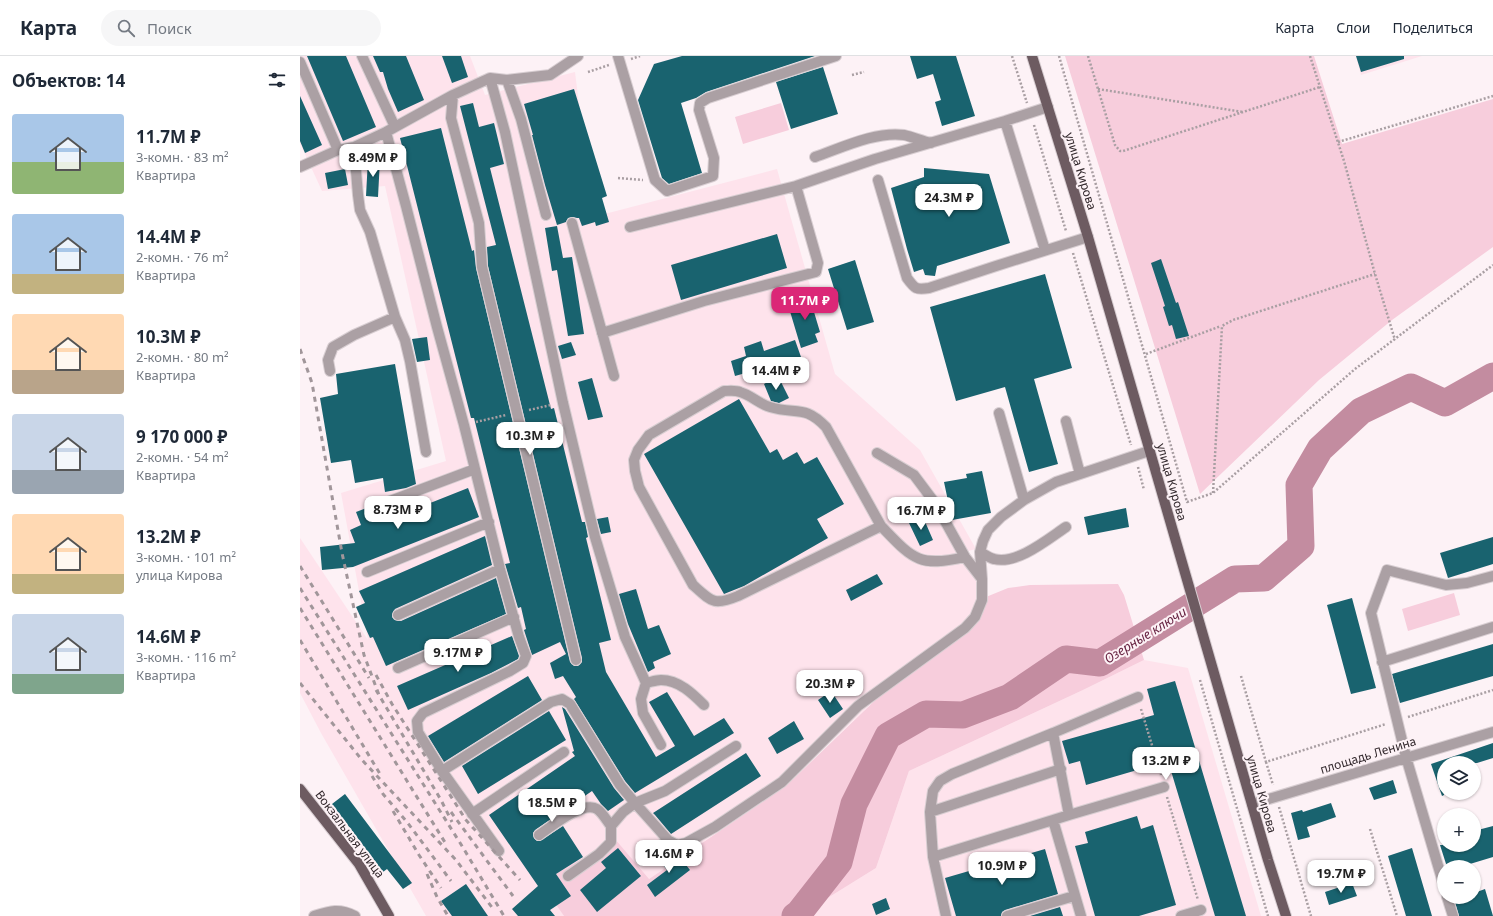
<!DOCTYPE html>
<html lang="ru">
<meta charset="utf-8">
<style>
body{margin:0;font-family:"Noto Sans",sans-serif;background:#f6f6f7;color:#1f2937;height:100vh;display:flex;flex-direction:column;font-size:15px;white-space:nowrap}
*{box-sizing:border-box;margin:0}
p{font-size:13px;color:#747a83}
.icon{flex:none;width:22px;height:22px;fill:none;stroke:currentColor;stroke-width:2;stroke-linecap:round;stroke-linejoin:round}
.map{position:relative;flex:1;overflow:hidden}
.drawer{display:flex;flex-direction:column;background:#fff;width:300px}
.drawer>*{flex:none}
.controls{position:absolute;left:1137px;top:700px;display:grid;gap:8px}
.controls a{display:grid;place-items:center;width:44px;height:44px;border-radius:50%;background:#fff;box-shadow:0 1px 3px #0004;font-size:20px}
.price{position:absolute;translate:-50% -34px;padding:0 9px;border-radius:8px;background:#fff;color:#222;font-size:13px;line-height:26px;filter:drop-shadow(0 1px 2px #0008)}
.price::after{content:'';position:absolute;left:50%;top:24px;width:12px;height:9px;margin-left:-6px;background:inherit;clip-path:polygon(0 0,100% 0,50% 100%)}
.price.selected{background:#db2777;color:#fff}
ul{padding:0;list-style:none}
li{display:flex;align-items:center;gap:12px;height:100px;padding:0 12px}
li span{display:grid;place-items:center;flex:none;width:112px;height:80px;border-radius:4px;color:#555}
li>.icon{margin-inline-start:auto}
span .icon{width:48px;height:48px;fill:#fffc;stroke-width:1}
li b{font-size:17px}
h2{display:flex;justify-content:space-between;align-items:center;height:48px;padding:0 12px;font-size:17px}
header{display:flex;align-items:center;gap:24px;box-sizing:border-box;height:56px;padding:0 20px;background:#fff;border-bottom:1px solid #e0e1e3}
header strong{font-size:19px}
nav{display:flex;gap:22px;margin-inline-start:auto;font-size:14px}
.search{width:280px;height:36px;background:#f6f6f7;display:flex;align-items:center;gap:10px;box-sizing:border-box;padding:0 14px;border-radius:22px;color:#747a83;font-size:15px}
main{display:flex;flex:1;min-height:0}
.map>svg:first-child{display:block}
</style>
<header>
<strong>Карта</strong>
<div class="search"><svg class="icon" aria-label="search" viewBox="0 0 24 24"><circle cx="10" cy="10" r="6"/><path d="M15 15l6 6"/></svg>Поиск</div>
<nav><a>Карта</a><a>Слои</a><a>Поделиться</a></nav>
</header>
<main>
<section class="drawer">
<h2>Объектов: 14<svg class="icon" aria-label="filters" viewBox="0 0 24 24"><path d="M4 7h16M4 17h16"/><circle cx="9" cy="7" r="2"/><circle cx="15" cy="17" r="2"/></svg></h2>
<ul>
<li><span style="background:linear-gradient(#a9c7e8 60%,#8fb573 0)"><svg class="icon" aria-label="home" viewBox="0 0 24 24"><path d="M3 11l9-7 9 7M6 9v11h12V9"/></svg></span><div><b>11.7M ₽</b><p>3-комн. · 83 m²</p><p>Квартира</p></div></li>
<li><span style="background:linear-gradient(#a9c7e8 75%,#c2b280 0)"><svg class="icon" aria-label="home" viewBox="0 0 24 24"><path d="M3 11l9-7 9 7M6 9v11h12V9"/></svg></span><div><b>14.4M ₽</b><p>2-комн. · 76 m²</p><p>Квартира</p></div></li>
<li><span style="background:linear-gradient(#ffd9b3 70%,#b9a48a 0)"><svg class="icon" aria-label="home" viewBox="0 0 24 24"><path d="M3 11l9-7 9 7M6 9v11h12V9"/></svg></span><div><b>10.3M ₽</b><p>2-комн. · 80 m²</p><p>Квартира</p></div></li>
<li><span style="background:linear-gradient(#c9d6e8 70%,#9aa5b1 0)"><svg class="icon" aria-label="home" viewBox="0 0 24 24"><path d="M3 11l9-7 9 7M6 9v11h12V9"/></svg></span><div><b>9 170 000 ₽</b><p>2-комн. · 54 m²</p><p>Квартира</p></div></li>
<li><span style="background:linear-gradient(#ffd9b3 75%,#c2b280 0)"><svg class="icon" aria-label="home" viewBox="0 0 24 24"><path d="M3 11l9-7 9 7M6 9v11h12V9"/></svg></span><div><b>13.2M ₽</b><p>3-комн. · 101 m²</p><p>улица Кирова</p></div></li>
<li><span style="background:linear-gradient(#c9d6e8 75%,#7fa58c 0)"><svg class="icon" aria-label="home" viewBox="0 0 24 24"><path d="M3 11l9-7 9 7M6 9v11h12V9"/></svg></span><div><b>14.6M ₽</b><p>3-комн. · 116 m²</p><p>Квартира</p></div></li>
</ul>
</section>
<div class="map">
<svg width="1193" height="860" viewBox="0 0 1193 860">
<rect width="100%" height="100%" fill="#fdf2f6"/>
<path fill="#fee3ec" d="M0,0H170L185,39L275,16L293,161L477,113L535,318L620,394L676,493L664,496L686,541L679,562L591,629L481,733L349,823L258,850L264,860H126L21,677L0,637V482L68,584L41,437L146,405L85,130L22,135L0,87Z
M1056,0H1122L1061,19Z
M844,604L888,612L961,860H509L518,848L576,812L609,715L783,634Z"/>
<path fill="#f7cddc" d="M765,0H1014L1042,88L1193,43V191L1092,264L1019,324L900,438Z
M481,47L489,74L443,88L435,61Z
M818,528L824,539L844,604L783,634L609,715L576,812L518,848L509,860H264L241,827L315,783L349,823L486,730L591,629L661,579L686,541L708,532L730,529Z
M1154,537L1160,559L1108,575L1102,553Z"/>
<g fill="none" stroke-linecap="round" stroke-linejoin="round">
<path stroke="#c38ca0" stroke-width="27" d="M495,860L499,857L539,806L554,748L588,680L626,658L663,659L710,641L766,603L800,607L935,523L964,522L1001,490L999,429L1020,393L1061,355L1111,331L1145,347L1193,320"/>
</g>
<path fill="#19636f" d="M7,0H46L76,71L43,85Z
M73,0H106L124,44L98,56L88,33L83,16H80Z
M142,0H161L168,21L152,27Z
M382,0H515L406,36L396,42L381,47L402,117L369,128L362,122L338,44L354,8Z
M610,0H656L675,60L642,70L635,46L641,44L633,18L617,23Z
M1056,0H1104V3L1061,16Z
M523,11L538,58L491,73L476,26Z
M274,33L307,140L302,142L309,166L296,170L295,166L282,170L279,162H277L273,161L268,162L266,166L257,169L245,129L232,79H233L224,48Z
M0,40L22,89L5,97L0,85Z
M173,47L179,71L194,67L204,108L190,112L251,353L254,352L282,466H285L288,481L286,482L311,584L299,587L306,616L356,701L375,690L349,646L367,636L394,680L424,662L434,677L335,737L325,725L274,643L276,641L263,620L255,623L250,607L266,598L260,586L232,599L224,574L226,573L221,551L218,552L206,511L205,508L210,507L174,362H171L100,82L141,72L172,195L174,194L176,212L270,606L274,610H278L282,606V602L188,210L187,191L196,189L160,50Z
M68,103H80L78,141L66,140Z
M624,112L689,118L710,187L637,210L635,220L625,219L623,213L614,216L607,193L591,132L624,121Z
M45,113L48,129L28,133L25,117Z
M257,170L263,202L272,201L284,278L268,280L257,214L252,215L245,172Z
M477,178L487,212L381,244L371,209Z
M861,203L876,247L878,246L889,280L876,283L872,269L869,270L863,251L865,250L851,207Z
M555,204L574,266L547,274L528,213Z
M745,218L772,312L734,323L758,408L729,416L705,331L656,345L630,251Z
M508,236L520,276L515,278L518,286L501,292L489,252L499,249L496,240Z
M127,281L130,304L117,306L112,283Z
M495,284L501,301L435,320L431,305L446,300L444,291L461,285L464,295Z
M271,286L276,299L262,303L258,290Z
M95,308L116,428L106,432L85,436L83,422L55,427L51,404L31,407L20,342L38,338L36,318Z
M478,320L489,342L479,347L471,345L464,328Z
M292,322L303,361L288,364L278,326Z
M439,343L470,397L477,393L483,404L497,396L504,408L517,401L544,448L517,463L528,482L444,530L424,538L344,398Z
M682,415L691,457L652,464L644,426L667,422L666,418Z
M168,432L179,461L53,511L22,514L20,491L55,487L50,474L61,469L56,456L77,448L85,465Z
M826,452L829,471L788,479L784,461Z
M308,461L311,476L301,478L297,463Z
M623,461L633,484L620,490L609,467Z
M185,480L192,509L95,553L93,556L92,561L95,564L101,565L196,522L206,558L86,610L73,581L70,582L56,551L65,547L59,535Z
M1193,481V508L1148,522L1140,497Z
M577,518L583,528L551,545L546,534Z
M336,533L348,573L359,569L371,598L353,606L355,612L348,616L328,568L319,538Z
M1052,542L1076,632L1051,638L1027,549Z
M212,580L219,600L218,603L191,617L108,654L97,630Z
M1193,588V620L1100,647L1092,618Z
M228,620L242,644L144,706L128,680Z
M875,625L946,860H915L868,705L786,729L780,705L769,708L762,685L854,659L847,633Z
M531,635L543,653L530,662L518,644Z
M262,651L265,653L314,732L324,744L308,755L301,748L292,735L235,774L233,777L234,782L237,785H240L263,770L283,801L256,818L271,840L250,854L255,860H218L212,853L238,830L189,759L275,700L272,696L274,695Z
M249,655L266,684L178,738L162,710Z
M494,665L504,683L477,698L468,682Z
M1193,687V702L1177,707H1144V739L1142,740L1131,708Z
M446,697L461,720L371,778L355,759L353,757Z
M1093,724L1097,737L1074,744L1069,732Z
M45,738L112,827L103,833L87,813L83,816L32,748Z
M1031,747L1036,761L1007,771L1010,781L998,784L991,757L1002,754L1003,756Z
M837,760L841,773L853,769L876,849L839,860H795L775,790L788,787L785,776Z
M1193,770V801L1160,811H1147L1140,789H1174V775Z
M318,792L341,820L297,856L280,834L306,812L301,806Z
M1112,792L1132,860H1106L1088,800Z
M745,793L758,838L705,854L702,856L701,860H656L645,822Z
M375,795L390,814L355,841L347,829L367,814L361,806Z
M1052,827L1057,840L1029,849L1025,836Z
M166,828L188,860H152L141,845Z
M1185,833L1193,860H1159L1154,843L1160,841H1174V837Z
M586,842L590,853L576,859L572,848Z
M760,851L763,860H730Z"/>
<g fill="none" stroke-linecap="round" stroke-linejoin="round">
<g stroke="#d8ced2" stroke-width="12">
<path id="minor" d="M62,0L95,71
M318,0L355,124L367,135L413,120L414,102L399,54L400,47L408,42L536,0
M0,6L38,94
M190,22L205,76L263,347L295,481L325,581L346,627L341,643L343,657L361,689
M207,24L221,63L246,159
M153,39L151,62L179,167L182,211L276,604
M705,65L745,194
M86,76L106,150L137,271L164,369L200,513L219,581L226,600L223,607L210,615L123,657L117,665L118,676L142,715L199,795
M515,101C541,92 576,75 604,79C613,81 622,85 631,87
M0,111L38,94L54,91L86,76L153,39L190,22L207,24L250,19L278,0
M578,124L607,222C615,233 616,234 629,232L696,210L788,181
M272,167L314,320
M330,171L496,130L575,103L705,65L748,51
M95,261L105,284L110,305L126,396
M302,277L404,245L516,216L518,207L496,130
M30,315L28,304L33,291L54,279L95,261L70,176L60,154L58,139L54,91
M699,357L724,444
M766,365L780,418
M90,445L175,413
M581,470L526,371C504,348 496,359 470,351C459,348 451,339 440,336C435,334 429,335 424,335L349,379L338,394L334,404L335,415L339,431L393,529C412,546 414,550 438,540L581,470C612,502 618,512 665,501
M680,496C684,498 689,502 694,503C717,509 748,483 766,471
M67,516L189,466
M682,523L680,496L683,485L688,474L701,461L724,444L756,426L849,395
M98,559L200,513
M1082,606L1193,571
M98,612L214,561
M346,627C351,626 356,624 361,624C379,624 393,638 404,649
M142,715L251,646L262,643L270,648L320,729L335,747L368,784L377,789L386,787L415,771L482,726L558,650L665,572L675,561L682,544V523L665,501L635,447L614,419L577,397
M952,748L1193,676
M630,756L761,713
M172,758L264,696
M769,759L864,731
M239,779C251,771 283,744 297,753C302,756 307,765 311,770
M633,801L753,764
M343,804L368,784
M268,820L299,798L311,786V770L323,756L335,747L365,735L436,690
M1144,830L1106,701L1071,557L1087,514L1146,529L1167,527L1193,520
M1147,841L1153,860
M14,860C30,855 39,852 55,860
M646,860L633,801L630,756L633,735L640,725L652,718L753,677
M707,860L774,840
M781,860L753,764L769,759L753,677L838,641
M881,860L901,854"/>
</g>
<g stroke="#d8ced2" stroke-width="12">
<path id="major" d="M732,0L788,181L968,804L986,860
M0,733L59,808L89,860"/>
</g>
<path stroke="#a99fa3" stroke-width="2.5" stroke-dasharray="2 2" stroke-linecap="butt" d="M712,0L727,47
M759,0L887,446L913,437L1055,313L1193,209
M788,0L815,89L820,95H823L1020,31
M1010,0L1044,105L1075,218L1095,284
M331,3L340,0
M288,16L309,9
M552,19L564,16
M798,33L943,56
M734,69L766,175
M1038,86L1193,40
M318,122L343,124
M773,197L831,389
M846,298L921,270
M229,354L251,349
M176,366L206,359
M838,411L844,434
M913,437L922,270L933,264L1075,218
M941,620L966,706L1086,668
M900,624L968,860
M841,653L861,719
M1108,661L1193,634
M966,706L973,729
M867,741L898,844
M979,751L1011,860
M1070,773L1097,860"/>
<use href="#minor" stroke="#aba0a4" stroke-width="10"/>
<use href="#major" stroke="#6d5b61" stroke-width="10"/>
<path stroke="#a1969a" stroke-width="3" stroke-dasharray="5 5" stroke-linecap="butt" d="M0,293L12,327L42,497L64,599L79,639
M0,510L69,622
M0,532L162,790L204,860
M0,552L146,788
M0,584L80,718
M76,619L92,648L166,764L220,824
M0,627L62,704L156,804L194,854
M76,634L141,744L152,766
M72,720L83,738L107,766L151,825
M93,755L119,799L141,832
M151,756L213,840
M127,818L137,841L148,860"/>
</g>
<g text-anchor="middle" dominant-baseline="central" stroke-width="4" stroke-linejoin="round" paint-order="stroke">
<g font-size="12" fill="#32282c" stroke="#fdf2f6">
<text transform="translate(781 115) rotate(73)">улица Кирова</text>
<text transform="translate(872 426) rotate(74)">улица Кирова</text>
<text transform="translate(1068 699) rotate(-17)">площадь Ленина</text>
<text transform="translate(962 738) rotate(74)">улица Кирова</text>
<text transform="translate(50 778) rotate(53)">Вокзальная улица</text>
</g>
<g font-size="13" font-style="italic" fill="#682543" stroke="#fdf2f6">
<text transform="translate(845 579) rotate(-32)">Озерные ключи</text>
</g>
</g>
</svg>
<div class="controls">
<a><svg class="icon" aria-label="layers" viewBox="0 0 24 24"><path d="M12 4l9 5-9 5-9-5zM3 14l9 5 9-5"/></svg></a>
<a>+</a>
<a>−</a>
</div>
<b class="price" style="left:73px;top:122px">8.49M ₽</b>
<b class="price" style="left:649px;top:162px">24.3M ₽</b>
<b class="price selected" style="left:505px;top:265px">11.7M ₽</b>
<b class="price" style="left:476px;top:335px">14.4M ₽</b>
<b class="price" style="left:230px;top:400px">10.3M ₽</b>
<b class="price" style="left:98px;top:474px">8.73M ₽</b>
<b class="price" style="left:621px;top:475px">16.7M ₽</b>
<b class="price" style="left:158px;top:617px">9.17M ₽</b>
<b class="price" style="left:530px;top:648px">20.3M ₽</b>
<b class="price" style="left:866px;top:725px">13.2M ₽</b>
<b class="price" style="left:252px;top:767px">18.5M ₽</b>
<b class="price" style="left:369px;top:818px">14.6M ₽</b>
<b class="price" style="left:702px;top:830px">10.9M ₽</b>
<b class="price" style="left:1041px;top:838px">19.7M ₽</b>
</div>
</main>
